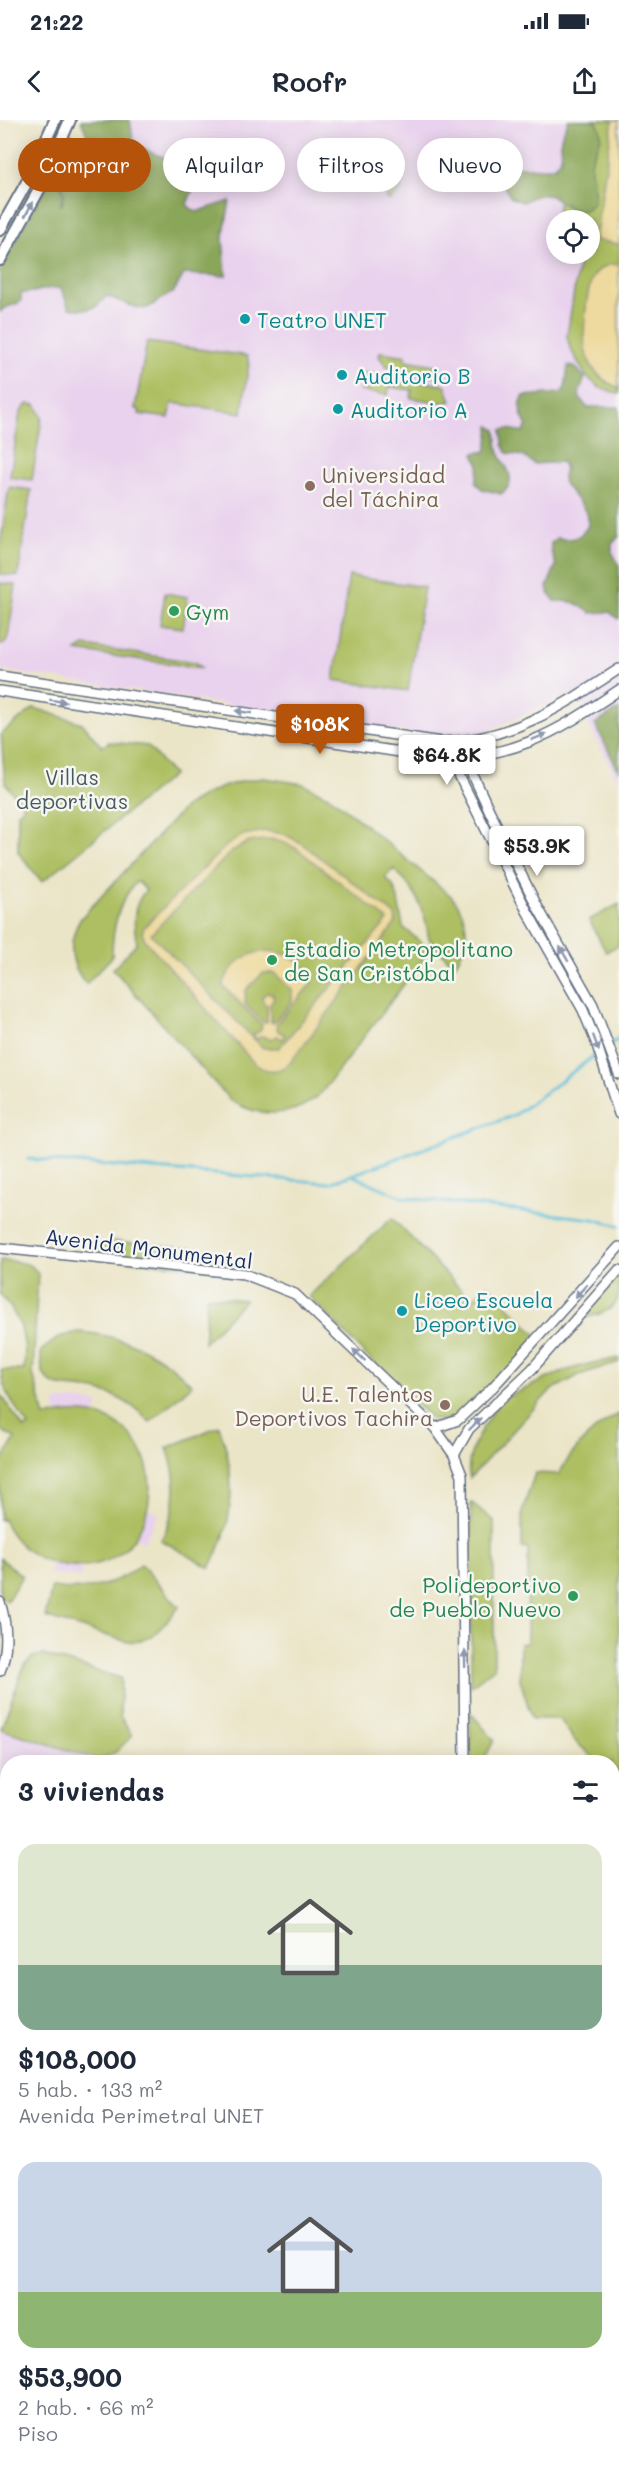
<!DOCTYPE html>
<html lang="es">
<meta charset="utf-8">
<style>
body{margin:0;font-family:Mali,sans-serif;background:#f2f2f3;color:#1f2937;height:100vh;display:flex;flex-direction:column;font-size:22px;white-space:nowrap}
*{box-sizing:border-box;margin:0}
p{font-size:20px;color:#747a83}
.icon{flex:none;width:33px;height:33px;fill:none;stroke:currentColor;stroke-width:2;stroke-linecap:round;stroke-linejoin:round}
.map{position:relative;flex:1;overflow:hidden}
.details{position:absolute;left:0px;top:1635px;width:620px;height:722px;display:flex;flex-direction:column;background:#fff;border-radius:24px 24px 0 0;box-shadow:0 3px 15px #0003}
.details>*{flex:none}
.hud{position:absolute;left:18px;top:18px;width:584px;height:54px;display:flex;gap:12px}
.buttons{position:absolute;left:546px;top:90px;display:grid;gap:12px}
.buttons a{display:grid;place-items:center;width:54px;height:54px;border-radius:50%;background:#fff;box-shadow:0 3px 15px #0003;font-size:30px}
.price{position:absolute;translate:-50% -51px;padding:0 14px;border-radius:6px;background:#fff;color:#222;font-size:20px;line-height:39px;filter:drop-shadow(0 2px 3px #0008)}
.price::after{content:'';position:absolute;left:50%;top:36px;width:18px;height:14px;margin-left:-9px;background:inherit;clip-path:polygon(0 0,100% 0,50% 100%)}
.price.selected{background:#b45309;color:#fff}
ul{padding:0;list-style:none}
li{display:grid;align-content:center;gap:12px;height:318px;padding:0 18px}
li span{display:grid;place-items:center;height:186px;border-radius:18px;color:#555}
li>.icon{margin-inline-start:auto}
span .icon{width:108px;height:108px;fill:#fffc;stroke-width:1}
li b{font-size:26px}
h2{display:flex;justify-content:space-between;align-items:center;height:72px;padding:0 18px;font-size:26px}
.tag{padding:0 21px;border-radius:27px;background:#fff;box-shadow:0 3px 15px #0003;font-size:21px;line-height:54px}
.tag.selected{background:#b45309;color:#fff}
.status{display:flex;justify-content:space-between;align-items:center;height:42px;padding:0 30px;background:#fff;direction:ltr}
.status svg{height:16px;fill:currentColor}
header{display:flex;justify-content:space-between;align-items:center;height:78px;padding:0 18px;background:#fff;font-size:27px;font-weight:600}
.map>svg:first-child{display:block}
</style>
<div class="status"><b>21:22</b><svg viewBox="0 0 49 12"><path d="M0 12V9h3v3zM5 12V6h3v6zM10 12V3h3v9zM15 12V0h3v12zM26 1h20v11H26zM47 4h2v5h-2z"/></svg></div>
<header><svg class="icon" aria-label="back" viewBox="0 0 24 24"><path d="M15 5l-7 7 7 7"/></svg>Roofr<svg class="icon" aria-label="share" viewBox="0 0 24 24"><path d="M12 15V3M7 8l5-5 5 5M5 13v7h14v-7"/></svg></header>
<div class="map">
<svg width="619" height="2356" viewBox="0 0 619 2356">
<rect width="100%" height="100%" fill="#f6f6f2"/>
<filter id="ink" filterUnits="userSpaceOnUse"><feTurbulence type="fractalNoise" baseFrequency=".0167" numOctaves="2"/><feDisplacementMap in="SourceGraphic" scale="12" xChannelSelector="R" yChannelSelector="G"/><feConvolveMatrix kernelMatrix="1 2 1 2 8 2 1 2 1" color-interpolation-filters="sRGB"/></filter>
<filter id="wash" filterUnits="userSpaceOnUse"><feTurbulence type="fractalNoise" baseFrequency=".008" numOctaves="4" result="noise"/><feDisplacementMap in="SourceGraphic" scale="24" xChannelSelector="R" yChannelSelector="G"/><feGaussianBlur stdDeviation="1.35" result="paint"/><feColorMatrix in="noise" values="0 0 0 0 0 0 0 0 0 0 0 0 0 0 0 0 0 1.4 0 .05"/><feComposite in="paint" operator="in"/></filter>
<g filter="url(#wash)">
<rect width="100%" height="100%" fill="#ebe5c7"/>
<path fill="#e9d2ed" fill-rule="evenodd" d="M95,0H619V663L581,592L583,590L572,573L484,612L472,615L440,617L0,550V183L62,72L91,15ZM556,100H590V134H556Z
M76,1280L99,1283L95,1295L76,1292L57,1293L54,1282Z
M148,1390L159,1393L144,1423L135,1416Z
M52,1443L81,1445L82,1457L49,1454Z
M1,1609L99,1640L98,1642H8L7,1746L0,1744Z
M0,2202L7,2203L8,2349H82L76,2356H0Z"/>
<path fill="#adbf62" stroke="#647760" stroke-width="1.5" d="M573,0H613L595,120L619,124V145C611,144 604,145 598,151C590,159 590,171 588,181C583,217 578,252 619,268V274L600,268L586,256L570,228L567,216L580,134H590V100H556V115H553Z
M378,48L403,51L401,69L390,80L386,79L388,67Z
M147,222L247,236L249,243L242,293L172,283L169,298L139,294L140,290L135,289Z
M380,232L406,236V240L441,246L440,250L433,256L408,253L405,249L386,246L379,236Z
M363,253L378,255L383,263L398,265L406,260L445,265L451,281L445,283L411,278L412,270L389,267L388,275L361,271Z
M27,284L36,285L42,297L32,360L10,357L20,293Z
M9,367L31,370L18,456L0,454V426Z
M349,456L424,467L408,571L334,560Z
M0,463L16,465L8,517L4,524L0,525Z
M165,473L188,477L183,508L160,505Z
M84,526L195,542L202,548L76,531Z
M34,588L82,603L102,627L109,622L148,626L173,655L42,762L18,732V692L24,687L5,663L1,614Z
M264,658L303,664L332,678L451,776C471,798 470,823 454,846L429,819L425,798L417,778L405,760L393,749L385,758L392,764L397,775L403,807L430,830L322,972C295,998 261,999 230,980L113,849L137,823C133,804 132,785 146,770L137,761C118,781 112,811 112,837L86,864C69,844 67,821 81,798L185,687C210,670 233,661 264,658Z
M619,784V825L606,832L589,800Z
M392,1098L471,1180L488,1165L542,1221L463,1295L448,1302L432,1299L380,1250L309,1176Z
M113,1121L205,1129L233,1151L83,1136Z
M0,1140C14,1142 31,1140 38,1154L33,1254L45,1297C185,1261 180,1469 58,1444C33,1439 13,1422 3,1399L0,1400V1345L15,1318L0,1310V1273L24,1309L29,1306C16,1288 2,1272 1,1250H24L25,1228L21,1207L11,1188L0,1174Z
M619,1150C619,1158 619,1167 619,1175C616,1192 592,1198 578,1197Z
M207,1176L245,1180L204,1223Z
M78,1212C123,1215 161,1232 192,1265L150,1302C136,1287 119,1276 99,1271C69,1263 38,1277 41,1231L59,1217Z
M619,1238V1242L579,1255L550,1271L470,1358C462,1335 489,1296 502,1278C518,1274 531,1265 546,1259C569,1248 593,1242 619,1238Z
M619,1294V1657L612,1653V1642H598L575,1621L560,1599H532L520,1559V1524L527,1523L528,1429L522,1428V1392L535,1353L559,1354C573,1329 594,1307 619,1294Z
M219,1306C237,1354 235,1403 210,1448L161,1420C177,1391 179,1359 167,1328Z
M471,1382L494,1401V1548L471,1566Z
M0,1438L22,1456L7,1481L0,1476Z
M141,1444L179,1487C164,1504 153,1523 128,1522L45,1497L52,1467C84,1473 115,1466 141,1444Z
M43,1535L121,1558L120,1596L132,1616L116,1632L99,1640L1,1609L24,1546L33,1537Z
M470,1592L494,1620L483,1642H471Z
M612,1696L619,1698V1771L612,1772Z
M537,2349H612L619,2350V2356H535Z"/>
<path fill="#8aa658" stroke="#526a5b" stroke-width="1.5" d="M81,0H130L133,19C140,25 148,33 157,35C171,40 198,39 195,62C194,69 189,77 187,85L196,92L230,81L223,118L226,156L184,154L173,173C163,176 157,184 147,188C138,191 117,179 106,176C96,191 86,191 69,188L61,168C47,167 35,173 21,173V181C15,187 6,184 0,192V151L49,60H53L61,65L64,74L60,86L62,84C66,73 60,63 64,52C68,39 88,33 87,18C87,12 82,6 81,0Z
M568,0H596C609,23 593,24 591,44C590,57 596,69 594,82C575,105 564,77 546,75C537,74 530,78 523,82L511,78L502,63C511,30 547,60 559,42C564,35 560,26 561,18C562,11 567,7 568,0Z
M568,246L575,247L585,258C580,272 574,274 587,287H619V416L612,424V432L619,445V499L609,492L591,493C574,482 576,481 555,481L549,474L547,467L556,445L551,431V423L557,418C566,420 573,420 580,415C603,398 572,378 564,363C562,358 563,354 565,349L562,342L534,344L523,336L507,333L503,325L502,310L509,309L523,312L527,306C521,296 517,286 524,276L561,273L565,268Z
M490,306L496,310C497,317 497,324 498,330C501,342 522,360 501,374L482,369L476,363L479,345L474,334L477,332H485L487,329Z
M619,589V652L595,604Z"/>
<path fill="#eeda9e" stroke="#84847e" stroke-width="1.5" fill-rule="evenodd" d="M613,0H619V124L595,120Z
M611,144L619,145V268C604,262 592,251 587,236C581,222 586,165 595,154C600,148 605,146 611,144Z
M265,711L284,714L301,723L394,794L396,799L395,804L290,943C278,953 266,953 254,943L145,820L142,813L144,807L227,725L243,715ZM271,719L285,723L297,729L388,800L279,928H263L151,814L232,731L249,722Z
M265,831C287,831 305,842 312,863L276,904L278,911L285,915L282,919L277,916L271,919L262,916L256,919L253,915L260,911L262,905L223,866C229,845 244,834 265,831ZM263,853H274L292,870V882L273,903L271,902L270,884L274,878L272,874L266,873L262,877L263,882L267,885V902L264,903L245,884L246,870Z"/>
<g fill="none" stroke-linecap="round" stroke-linejoin="round">
<path stroke="#5bbdd9" stroke-width="3" d="M611,924L619,918
M28,1039L330,1063L515,995L598,933
M352,1055L402,1077L593,1099L619,1106"/>
</g>
</g>
<g filter="url(#ink)">
<g fill="none" stroke-linecap="round" stroke-linejoin="round">
<g stroke="#646f83" stroke-width="12">
<path id="minor" d="M0,556L442,622C510,621 564,585 619,549
M0,571L426,636C507,643 554,614 619,570
M442,622L527,791L583,890L596,922L619,994
M458,622L490,692L537,786L593,885L619,954
M0,1128L244,1154L295,1174L435,1308L454,1335L462,1355L465,1642
M435,1308L458,1300L493,1267L619,1127
M454,1335L469,1309L532,1249L619,1150
M0,1482C7,1505 9,1528 0,1551
M0,1754L8,1756
M0,1773L8,1774
M612,1859L619,1863
M612,1967L619,1970
M612,2101L619,2104
M0,2184L8,2185
M612,2289L619,2291"/>
</g>
<g stroke="#646f83" stroke-width="14">
<path id="tertiary" d="M0,110L27,62L55,0
M0,140L39,70L70,0"/>
</g>
<use href="#minor" stroke="#fff" stroke-width="9"/>
<use href="#tertiary" stroke="#fff" stroke-width="10"/>
</g>
<defs><path id="oneway-solid" d="M-6-.8H1V-3.2L6.5 0L1 3.2V.8H-6Z" transform="scale(1.5)"/></defs>
<g fill="#8d97ae">
<use href="#oneway-solid" transform="translate(29 89) rotate(-61)"/>
<use href="#oneway-solid" transform="translate(58 581) rotate(9)"/>
<use href="#oneway-solid" transform="translate(244 592) rotate(-172)"/>
<use href="#oneway-solid" transform="translate(539 617) rotate(-22)"/>
<use href="#oneway-solid" transform="translate(564 834) rotate(-120)"/>
<use href="#oneway-solid" transform="translate(596 923) rotate(70)"/>
<use href="#oneway-solid" transform="translate(581 1171) rotate(132)"/>
<use href="#oneway-solid" transform="translate(359 1235) rotate(-136)"/>
<use href="#oneway-solid" transform="translate(475 1304) rotate(-45)"/>
<use href="#oneway-solid" transform="translate(465 1539) rotate(-91)"/>
</g>
</g>
<g fill="#0f9aa8" stroke="#f6f6f2" stroke-width="2">
<circle cx="245" cy="199" r="6"/>
<circle cx="342" cy="255" r="6"/>
<circle cx="338" cy="289" r="6"/>
<circle cx="402" cy="1191" r="6"/>
</g>
<g fill="#8d6e63" stroke="#f6f6f2" stroke-width="2">
<circle cx="310" cy="366" r="6"/>
<circle cx="445" cy="1285" r="6"/>
</g>
<g fill="#2e9e5b" stroke="#f6f6f2" stroke-width="2">
<circle cx="174" cy="491" r="6"/>
<circle cx="272" cy="840" r="6"/>
<circle cx="573" cy="1476" r="6"/>
</g>
<g text-anchor="middle" dominant-baseline="central" stroke-width="5" stroke-linejoin="round" paint-order="stroke">
<g font-size="21" fill="#0d838f" stroke="#f6f6f2" text-anchor="start">
<text x="257" y="199">Teatro UNET</text>
<text x="354" y="255">Auditorio B</text>
<text x="350" y="289">Auditorio A</text>
<text x="414" y="1179">Liceo Escuela<tspan x="414" dy="24">Deportivo</tspan></text>
</g>
<g font-size="21" fill="#785e54" stroke="#f6f6f2" text-anchor="start">
<text x="322" y="354">Universidad<tspan x="322" dy="24">del Táchira</tspan></text>
<text x="433" y="1273" text-anchor="end">U.E. Talentos<tspan x="433" dy="24">Deportivos Tachira</tspan></text>
</g>
<g font-size="21" fill="#27864d" stroke="#f6f6f2" text-anchor="start">
<text x="186" y="491">Gym</text>
<text x="284" y="828">Estadio Metropolitano<tspan x="284" dy="24">de San Cristóbal</tspan></text>
<text x="561" y="1464" text-anchor="end">Polideportivo<tspan x="561" dy="24">de Pueblo Nuevo</tspan></text>
</g>
<g font-size="21" fill="#475a5f" stroke="#f6f6f2">
<text x="72" y="656">Villas<tspan x="72" dy="24">deportivas</tspan></text>
</g>
<g font-size="21" fill="#1b2f5e" stroke="#f6f6f2">
<text transform="translate(149 1128) rotate(7)">Avenida Monumental</text>
</g>
</g>
</svg>
<div class="buttons">
<a><svg class="icon" aria-label="locate" viewBox="0 0 24 24"><circle cx="12" cy="12" r="6"/><path d="M12 2v4M12 18v4M2 12h4M18 12h4"/></svg></a>
</div>
<b class="price selected" style="left:320px;top:635px">$108K</b>
<b class="price" style="left:447px;top:666px">$64.8K</b>
<b class="price" style="left:537px;top:757px">$53.9K</b>
<div class="hud">
<a class="tag selected">Comprar</a>
<a class="tag">Alquilar</a>
<a class="tag">Filtros</a>
<a class="tag">Nuevo</a>
</div>
<section class="details">
<h2>3 viviendas<svg class="icon" aria-label="filters" viewBox="0 0 24 24"><path d="M4 7h16M4 17h16"/><circle cx="9" cy="7" r="2"/><circle cx="15" cy="17" r="2"/></svg></h2>
<ul>
<li><span style="background:linear-gradient(#dfe7d0 65%,#7fa58c 0)"><svg class="icon" aria-label="home" viewBox="0 0 24 24"><path d="M3 11l9-7 9 7M6 9v11h12V9"/></svg></span><div><b>$108,000</b><p>5 hab. · 133 m²</p><p>Avenida Perimetral UNET</p></div></li>
<li><span style="background:linear-gradient(#c9d6e8 70%,#8fb573 0)"><svg class="icon" aria-label="home" viewBox="0 0 24 24"><path d="M3 11l9-7 9 7M6 9v11h12V9"/></svg></span><div><b>$53,900</b><p>2 hab. · 66 m²</p><p>Piso</p></div></li>
</ul>
</section>
</div>
